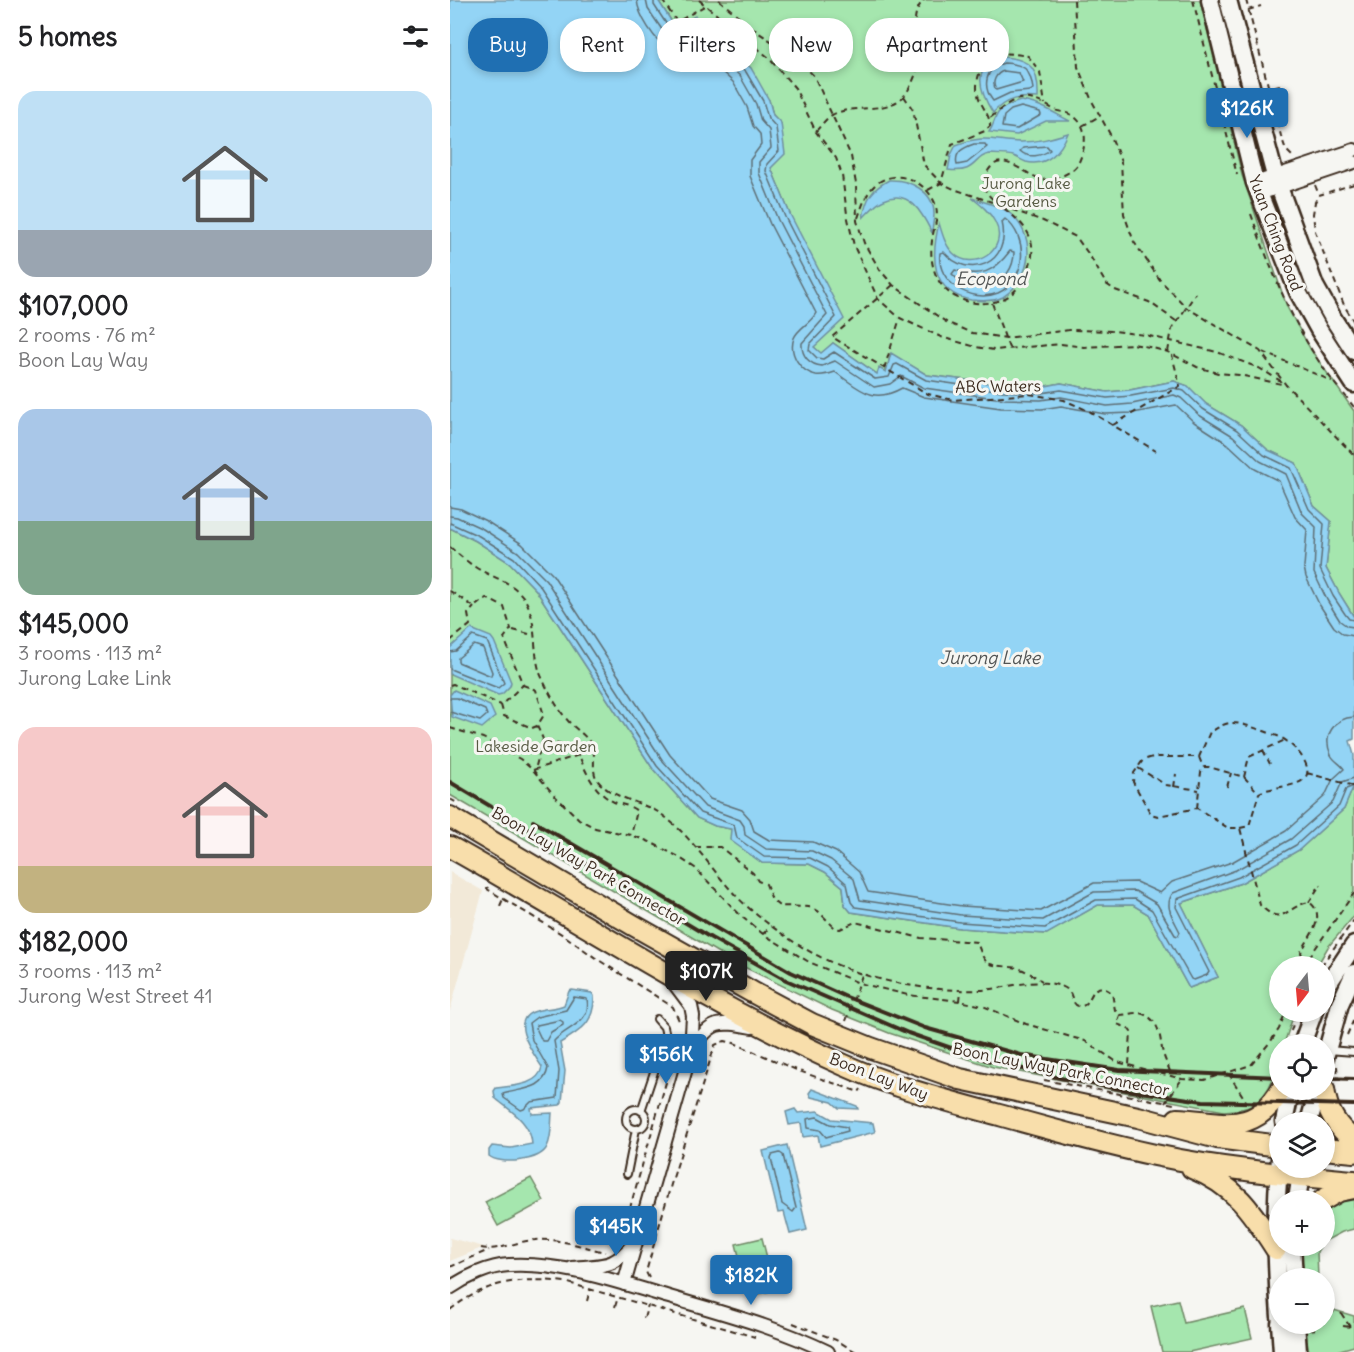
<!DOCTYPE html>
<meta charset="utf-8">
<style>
body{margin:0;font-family:Delius,sans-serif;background:#f2f2f2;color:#202124;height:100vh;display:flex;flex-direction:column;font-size:22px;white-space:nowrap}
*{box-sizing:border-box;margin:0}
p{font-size:20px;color:#757577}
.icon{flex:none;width:33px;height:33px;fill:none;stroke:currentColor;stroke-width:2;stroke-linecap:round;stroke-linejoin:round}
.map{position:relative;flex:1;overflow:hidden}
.details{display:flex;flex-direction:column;background:#fff;width:450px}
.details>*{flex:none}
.guide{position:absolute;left:18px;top:18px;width:570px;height:54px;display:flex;gap:12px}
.needle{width:39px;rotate:196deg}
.controls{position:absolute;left:819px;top:956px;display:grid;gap:12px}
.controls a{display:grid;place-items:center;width:66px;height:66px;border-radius:50%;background:#fff;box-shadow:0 3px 9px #0003;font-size:30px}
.price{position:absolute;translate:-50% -51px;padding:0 14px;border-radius:6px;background:#1f6fb2;color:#fff;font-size:20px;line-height:39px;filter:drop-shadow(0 2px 3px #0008)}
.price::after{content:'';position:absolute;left:50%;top:36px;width:18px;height:14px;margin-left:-9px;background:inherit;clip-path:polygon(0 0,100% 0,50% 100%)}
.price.selected{background:#222;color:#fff}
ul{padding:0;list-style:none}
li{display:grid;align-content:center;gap:12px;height:318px;padding:0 18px}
li span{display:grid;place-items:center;height:186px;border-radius:18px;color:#555}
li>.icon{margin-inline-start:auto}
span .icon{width:108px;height:108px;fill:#fffc;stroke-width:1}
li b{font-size:26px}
h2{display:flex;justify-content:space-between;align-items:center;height:72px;padding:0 18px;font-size:26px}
.pill{padding:0 21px;border-radius:24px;background:#fff;box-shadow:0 3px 9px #0003;font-size:21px;line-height:54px}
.pill.selected{background:#1f6fb2;color:#fff}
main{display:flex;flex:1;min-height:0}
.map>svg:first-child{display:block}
</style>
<main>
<section class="details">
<h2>5 homes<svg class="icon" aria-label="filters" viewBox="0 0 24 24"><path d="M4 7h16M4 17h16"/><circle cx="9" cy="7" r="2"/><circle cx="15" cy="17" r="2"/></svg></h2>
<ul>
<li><span style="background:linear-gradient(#bfe0f5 75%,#9aa5b1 0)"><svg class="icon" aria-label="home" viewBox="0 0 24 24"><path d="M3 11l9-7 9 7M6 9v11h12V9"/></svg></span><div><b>$107,000</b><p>2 rooms · 76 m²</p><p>Boon Lay Way</p></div></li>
<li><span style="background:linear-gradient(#a9c7e8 60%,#7fa58c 0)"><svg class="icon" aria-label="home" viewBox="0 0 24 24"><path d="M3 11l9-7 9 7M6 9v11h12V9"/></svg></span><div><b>$145,000</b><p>3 rooms · 113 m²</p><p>Jurong Lake Link</p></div></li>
<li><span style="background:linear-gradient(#f6c9c9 75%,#c2b280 0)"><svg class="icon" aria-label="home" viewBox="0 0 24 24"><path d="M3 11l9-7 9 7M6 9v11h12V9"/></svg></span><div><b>$182,000</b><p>3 rooms · 113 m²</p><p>Jurong West Street 41</p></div></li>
</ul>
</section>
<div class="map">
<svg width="904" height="1352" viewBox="0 0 904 1352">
<rect width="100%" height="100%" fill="#f6f6f2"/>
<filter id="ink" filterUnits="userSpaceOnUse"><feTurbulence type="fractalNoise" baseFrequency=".0167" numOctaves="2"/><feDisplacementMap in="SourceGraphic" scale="12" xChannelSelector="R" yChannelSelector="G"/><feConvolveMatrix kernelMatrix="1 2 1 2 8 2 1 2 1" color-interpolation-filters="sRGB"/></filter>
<g filter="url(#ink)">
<path fill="#f2e9d8" d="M0,872L33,891L0,1011Z
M0,1238L34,1247L0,1261Z"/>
<path fill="#a5e6ae" stroke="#708866" stroke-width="1.5" d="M208,0H750L792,175L837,307L861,350L904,411V617L889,593L876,568L881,521L864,506L846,463L818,450L791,425L756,404L737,386L724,381L680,390L657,392L611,383L591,387L554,385L477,375L441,354L436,373L427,374L383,343L371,354L364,347L340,214L321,168L331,124L323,115L319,100L225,27Z
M0,528L26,541L60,563L86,590L203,769L247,818L265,826L281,829L312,863L359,864L375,872L393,887L395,905L401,912L510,928L596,934L648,905H683L698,914L739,988L768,977L731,903L791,883L849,850L894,809L904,785V916L878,947L867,966H830V1011H845L834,1044H830C829,1066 822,1094 801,1106C793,1110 783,1110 774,1111L543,1067L439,1033L382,1010L284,962L0,795Z
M81,1178L94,1201L48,1226L35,1202Z
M904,1197V1229L892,1232L875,1241L876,1204Z
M312,1238L325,1290L299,1296L286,1244Z
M847,1245H871L867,1252L868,1278H846Z
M875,1298L884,1310L904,1316V1346L883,1352H859L854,1323H874Z
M728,1300L734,1323L795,1309L802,1338L739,1352H712L701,1306Z"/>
<path fill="#93d4f5" stroke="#70909f" stroke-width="1.5" d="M0,0H208L225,27L245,16L301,68L319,100L323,115L331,123L335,154L321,168L340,214L394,319L364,347L371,353L383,343L427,374L429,368L436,372L441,353L477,375L554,385L591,387L611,383L657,392L680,390L724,381L738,386L756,404L791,425L818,450L846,463L864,506L881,521L876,568L889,593L904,617V739L900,741L904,755V785L894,809L849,850L791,883L731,903L768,977L739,988L698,914L683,905H648L597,934L510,928L401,912L395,905L393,887L375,872L359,864L312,863L280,840L281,829L265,826L247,818L203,769L86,590L60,563L26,541L0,528Z
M553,57C582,59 589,70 588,98C570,96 556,98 543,113C530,92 520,65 553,57Z
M571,101C589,103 604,113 620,121H596L567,135L539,132C544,125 544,119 548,113C553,106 564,103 571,101Z
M618,133C611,151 597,167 576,162C571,160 567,157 563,156C561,155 542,154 540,154C523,156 528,174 498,170L501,155L506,145C536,134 543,141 571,142C588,142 602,138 618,133Z
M439,180C459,179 484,191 484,214C484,220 482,227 482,233C473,215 460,188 434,200C426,203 419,212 413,218C416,198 422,189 439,180Z
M522,198C533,202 547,205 557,211C587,233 584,277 553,297C544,302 531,301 521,300C480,292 481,256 489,223C492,233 495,245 503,253C523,273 560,250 545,222C540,212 531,205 522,198Z
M21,629L41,637L44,641L61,682L60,686L52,694L48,695L0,674V648Z
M4,690L40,706L45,717L32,728L2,717L0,695Z
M122,990L142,993L144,996C145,1022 131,1031 110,1043L115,1071L112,1102L110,1105L81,1108L82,1114L102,1113C101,1124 102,1137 97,1147C90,1162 50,1165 39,1156V1150L42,1146L61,1148L82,1144C81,1122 59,1110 45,1098L44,1091L46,1088C61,1086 89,1086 92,1067C83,1053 57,1019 86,1011C95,1008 105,1009 114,1005L119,991Z
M362,1089L407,1106L408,1109L389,1108L382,1102L361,1097L359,1093Z
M345,1109L348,1113L368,1111L382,1119L423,1123L425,1132L370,1146L368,1135L353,1137L351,1123L339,1125L336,1112Z
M337,1145L357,1230L340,1234L334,1212L328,1213L313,1151Z"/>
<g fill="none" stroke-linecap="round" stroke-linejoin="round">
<path stroke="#5e6e74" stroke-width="1.5" d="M187,0C188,14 205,43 219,48C228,51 235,46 243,45L283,82L297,107L303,126L310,134L311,145L300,160V176L320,224L366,313C361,323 348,328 344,338C338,354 351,372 366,375C373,376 379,374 385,372C410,389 422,405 452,388L474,397L551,408L592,409L611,406L655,414L683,413L726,405L744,422L778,444L805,469L829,481L845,517L857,530L854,567L856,577L869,604L884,627L893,634L904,636
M196,0L198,9L217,37L228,40L244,34L290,76L306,104L311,121L319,130L321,148L309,162V173L328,220L377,315L352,343C351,356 360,365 372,366L385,361L424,387L440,384L451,376L474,388L553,399L591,400L611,397L657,406L682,404L724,395L731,398L749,415L783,436L810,461L836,474L852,513L866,527L864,573L877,600L890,621L897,626L904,627
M204,0V5L221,31L228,32L245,25L296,72L313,101L318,118L326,127L329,151L317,164L316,171L335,217L386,317L360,344L359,350L367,358L373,359L384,352L425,379L439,377L444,365L447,364L476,380L553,391L591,393L611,390L657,398L681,396L724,388L734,391L753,409L787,430L814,455L841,468L859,509L874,524L870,569L883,596L895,614L899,619L904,620
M554,63C574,64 580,68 583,89L580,91L560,93L543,101C532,87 535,67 554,63Z
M554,71L569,73L573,82L546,90C541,82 546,73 554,71Z
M571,107L590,112L591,115L567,129L552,127L554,116L561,110Z
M524,144H535L537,147L517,163L507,165C504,152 513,148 524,144Z
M597,146L600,150C591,156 579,159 570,151L573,148Z
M555,219C579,237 577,280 548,293C521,304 486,282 490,253L494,252C518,281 562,264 552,222Z
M560,251L564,252C564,286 524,298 502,274L505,270C531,278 544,272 560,251Z
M0,507L11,509L36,521L72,544L103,575L220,755L260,799L292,810L300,819L304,831L319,840L363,842L386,852L409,872L418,892L512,906L591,911L644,883L686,882L710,893L722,882L782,862L836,831L875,796L883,779L894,769C891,764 884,761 881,755C872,736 884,718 904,717
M0,516L7,517L33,529L68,552L96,580L213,761L255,807L290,820L294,826L295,835L316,849L362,851L381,860L404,879L410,900L511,915L593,920L644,892L685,891L707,904L725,935L728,936L730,932C724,919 713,906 723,893L786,870L841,839L883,802L892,782L904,778
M0,523L29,536L64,558L90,586L207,766L250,813L284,825L287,838L314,857L360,858L378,867L397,884L401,902L405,907L510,922L595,928L646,900L685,899L702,910L741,979L744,980L757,975L759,972L726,907L727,899L789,877L846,845L889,806L896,789L904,786
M24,645L33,648L42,672L41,676L8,662V658Z
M0,652L6,651L23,636L37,641L54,683L48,688L0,669
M0,698H7L35,710L37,715L30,721L0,712
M124,997L137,999C142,1023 116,1027 104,1041L109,1071L107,1098L81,1102L74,1109L71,1110L54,1098L53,1094C71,1088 94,1091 98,1068L82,1040L79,1023L87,1017L116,1010Z
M110,1020L113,1022V1025L101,1032L96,1041H92L86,1028L87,1025Z
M367,1117L380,1124L397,1127L398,1131L376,1137L370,1130L358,1128L357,1119Z
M330,1153L333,1155L346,1208L343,1212L332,1204L321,1158L322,1155Z"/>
<g stroke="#3b2a1e" stroke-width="10">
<path id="lane" d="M878,1050L904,1052
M176 1119a10 10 0 1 1 20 0a10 10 0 1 1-20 0Z
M191,1111L216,1036L214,1027L207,1019
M177,1174L186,1129"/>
</g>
<g stroke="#3b2a1e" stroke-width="16">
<path id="street" d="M805,183L904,150
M809,194L904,162
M242,1050C261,1020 269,1021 302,1027
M122,1268C153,1264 162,1270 183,1244
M174,1284L241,1051L243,1016L241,1006L223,982
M0,1288C16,1277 39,1266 59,1265C113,1262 167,1282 219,1297C272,1313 327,1327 378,1352"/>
</g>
<g stroke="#3b2a1e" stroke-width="21">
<path id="secondary" d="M760,0L805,183L848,292L869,330L904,384
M778,0L825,176L865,286L884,320L904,351
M874,990L904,945
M852,1044L864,1011
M874,1061L890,1004L904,973
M834,1122L841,1089
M859,1122L868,1089
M830,1158C824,1211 826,1264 830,1317
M847,1200L852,1167
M842,1245L844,1278
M830,1323L832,1352
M846,1323L848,1352"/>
</g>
<g stroke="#3b2a1e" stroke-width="24">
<path id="primary" d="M0,817L183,925L302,992L362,1024L421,1048L510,1079L688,1117L767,1138L830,1146
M0,847C130,920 258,1005 394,1065C445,1088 499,1101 553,1116C603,1130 654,1144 705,1155C770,1169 838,1175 904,1181
M874,1089C877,1111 886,1127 904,1140
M727,1119C774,1121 802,1137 832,1089
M874,1149L904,1152
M742,1168C785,1185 802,1212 826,1249
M873,1200L889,1191L904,1188"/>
</g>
<path stroke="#3b2a1e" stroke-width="2" stroke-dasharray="6 4.5" stroke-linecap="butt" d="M212,0L227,22L256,5
M249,0L318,57L345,88L366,132L386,158L392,175L397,214L404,246L428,299L450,318L491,337L526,347L544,350L611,344L634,347L683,344L699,347L718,352L747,367L768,373L789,375L836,385
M269,0L309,33L345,57L364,76L401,156L406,184L407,221L414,243L430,270L443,285L496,322L522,333L556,338L619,330L664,331L695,335L767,352L809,368L834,383
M624,0L628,67L642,101L661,136L671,162L674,214L684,242L710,280L737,308L810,351L836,385L904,455
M743,0L787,175
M796,0L831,136L836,150L843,157
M798,10L811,6
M815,89L830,85
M454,96L463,110L474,165L491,183L504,189L542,202
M632,126L650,116
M366,131C371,126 376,118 382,115C404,103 435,115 454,96C461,88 469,69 469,58C469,37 457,17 474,0
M904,184L869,195L865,202L863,214L865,231L894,305L904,322
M865,185L869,195
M478,190L491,183L502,144L535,131L540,126C540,114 531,107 528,95C526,89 527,78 530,72C540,48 556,53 578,56L590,72L595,104
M552,206L593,221L626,237L640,256L656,284L665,290L699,302L726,321
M801,214C823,276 848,339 890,390
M408,218C412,207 415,195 424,186C444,167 474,180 484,201C491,216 483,227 482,241C479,262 485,285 504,296C517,303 529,305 544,302C558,299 567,291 574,278C609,215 522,208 535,177C549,142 577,180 597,180C603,180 609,177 614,175C620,172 625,169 628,164C636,147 640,127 622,115C617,112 610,112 605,110C594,104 583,97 570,99C558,101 549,111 540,118
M443,285L382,337L478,394L503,400L579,394L614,400L639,411L706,451
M542,303L559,348
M718,352L722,329L746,293
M813,352L882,381
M434,369L450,318
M894,394L904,407
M663,425L730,386L722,355
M0,547C8,554 16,561 25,567C42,578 61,580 74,598C88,619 82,649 90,673C97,690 108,710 120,723C128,731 137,736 142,746C147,758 140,770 148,781C162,798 189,801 208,812C237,831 256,862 279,888C296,908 319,925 341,940C396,977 465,992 531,990C553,989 576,980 598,983C604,984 615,986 619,991C623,996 622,1008 632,1006C643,1004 640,976 662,993L665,1010L670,1015C678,1015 685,1011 693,1014C709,1020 710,1036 712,1049C714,1059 719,1068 722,1076
M0,591L24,607L36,598L54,607L61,629L54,638L73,685
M63,630L83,635
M0,641L20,625L18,614L24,607
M0,685L3,684L51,705
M73,685L86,690L94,715L87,726L82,728L54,716L51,705Z
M87,726L93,739
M0,728L33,738L70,759L83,770L105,796L129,819L145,828L181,835L200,842L227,856L245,868L292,917L313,934L359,962L409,983L458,995L510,1001L533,1006L576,1024L635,1041L667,1062L732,1079L754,1080L801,1065L821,1041L829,1029L836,1011
M813,750L820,764
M749,757L753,767
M86,766L93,739L127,750L129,755
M688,768L716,785L749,790
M83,770L129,755C136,773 145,793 164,802C172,805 180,805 187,811L181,835
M857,773L904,786
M794,777L808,792
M724,787L726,774
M777,787L781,773
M0,799L7,803
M747,808L751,772L753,767H759L794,777L799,757L835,740
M790,828L799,826L809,793C821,786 843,788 853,780C868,768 841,742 830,737C820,733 791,722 781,723C774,723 766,729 760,732L749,757H703L693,760L684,773L683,782L701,814L708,816L747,808L778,828H790L810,905C833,928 835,907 859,902C878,915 859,937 851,952L852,956L856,958
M245,847H270L303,873L308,881L316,884L322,900L329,906L359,907L368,911L385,928L390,929L405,922L471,938L527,942C536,968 537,964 561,967C573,968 583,975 592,981
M38,887L37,889L115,936L147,959L223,1007L230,1023
M859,902L870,885L871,886
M50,906L53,899
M313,934L321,926
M853,966L904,893
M871,966L904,920
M510,1001L511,990
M670,1015L667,1024L678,1028L681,1032L679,1065
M396,1021L412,975
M841,1031L847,1011
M897,1035L904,1019
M887,1066L888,1081
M778,1073L798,1104
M594,1080L724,1104
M715,1103L732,1079
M171,1239L229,1037
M31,1248C50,1252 68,1240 86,1240C109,1238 133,1247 155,1252
M0,1267L39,1250
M199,1278L196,1272L222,1181L265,1045L275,1041L284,1043L349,1071L409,1092L411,1089
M137,1301L140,1290
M165,1307L168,1297
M0,1310C37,1281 69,1277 115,1282L305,1337
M883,1313L884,1310
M891,1313L900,1327L904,1328
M194,1318L198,1305
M343,1323L386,1340L406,1352
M893,1326L900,1327
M859,1330L868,1329"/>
<use href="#lane" stroke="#f6f6f2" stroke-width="6"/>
<use href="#street" stroke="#f6f6f2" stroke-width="12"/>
<use href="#secondary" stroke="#f6f6f2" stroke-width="16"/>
<use href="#primary" stroke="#f8deab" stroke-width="20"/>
<path stroke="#3b2a1e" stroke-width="4" d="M0,782L261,938L336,980L458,1033L536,1060L610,1078L669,1089L753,1101L904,1105
M83,821L341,972L394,996L475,1028L571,1055L669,1070L830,1077
M874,1078L904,1079"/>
</g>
</g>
<g text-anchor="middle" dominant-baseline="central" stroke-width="6" stroke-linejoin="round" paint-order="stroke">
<g font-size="16" fill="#565942" stroke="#f6f6f2">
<text x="576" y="183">Jurong Lake<tspan x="576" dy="18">Gardens</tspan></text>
<text x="86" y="746">Lakeside Garden</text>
</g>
<g font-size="16" fill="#3b2a1e" stroke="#f6f6f2">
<text transform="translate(826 233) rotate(69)">Yuan Ching Road</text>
<text transform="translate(548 386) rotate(-1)">ABC Waters</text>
<text transform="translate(139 866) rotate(30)">Boon Lay Way Park Connector</text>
<text transform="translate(611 1069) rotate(11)">Boon Lay Way Park Connector</text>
<text transform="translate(429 1076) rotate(21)">Boon Lay Way</text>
</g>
<g font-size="18" font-style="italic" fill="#515454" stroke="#f6f6f2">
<text x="541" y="278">Ecopond</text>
<text x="540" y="657">Jurong Lake</text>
</g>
</g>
</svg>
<div class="controls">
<a><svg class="needle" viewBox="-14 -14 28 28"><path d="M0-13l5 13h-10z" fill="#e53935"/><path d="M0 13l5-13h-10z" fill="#757577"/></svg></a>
<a><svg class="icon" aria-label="locate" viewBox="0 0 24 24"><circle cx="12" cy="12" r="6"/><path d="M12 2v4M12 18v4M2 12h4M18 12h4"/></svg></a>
<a><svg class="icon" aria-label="layers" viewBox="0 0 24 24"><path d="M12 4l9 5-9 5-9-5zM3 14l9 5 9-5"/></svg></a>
<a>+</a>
<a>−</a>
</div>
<b class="price" style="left:797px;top:139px">$126K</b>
<b class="price selected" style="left:256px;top:1002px">$107K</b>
<b class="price" style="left:216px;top:1085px">$156K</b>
<b class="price" style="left:166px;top:1257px">$145K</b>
<b class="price" style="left:301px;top:1306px">$182K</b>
<div class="guide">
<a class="pill selected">Buy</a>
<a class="pill">Rent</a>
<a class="pill">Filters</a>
<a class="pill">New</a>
<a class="pill">Apartment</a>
</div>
</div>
</main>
